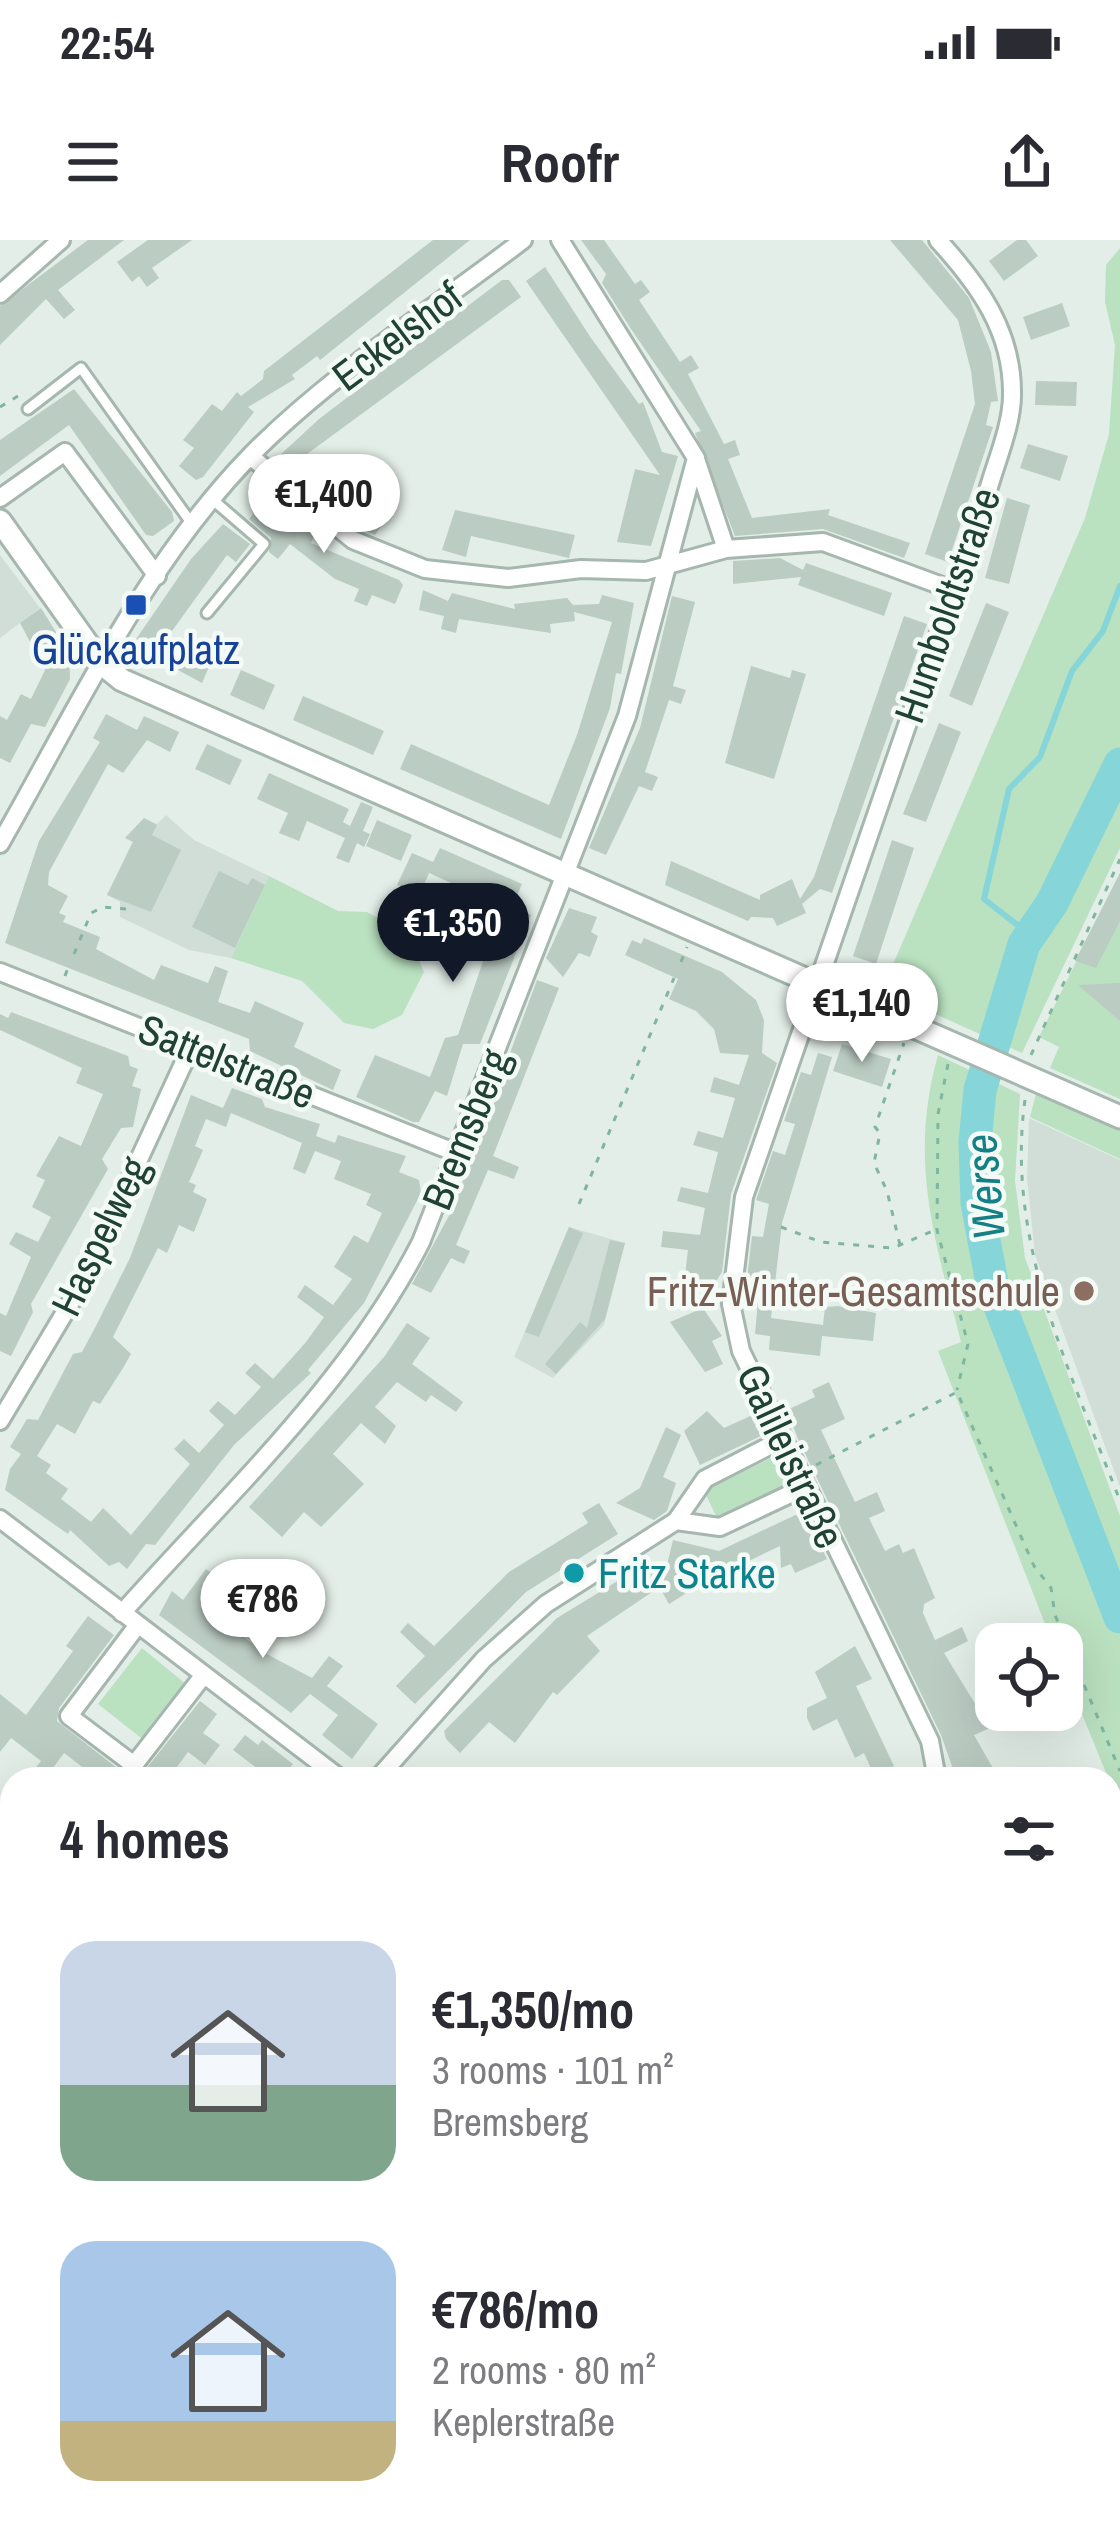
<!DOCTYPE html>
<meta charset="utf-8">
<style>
body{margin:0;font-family:"Archivo Narrow",sans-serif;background:#f2f2f3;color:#2b2b33;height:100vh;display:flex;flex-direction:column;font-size:45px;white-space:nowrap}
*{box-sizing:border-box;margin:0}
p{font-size:39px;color:#7c7c81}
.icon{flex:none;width:66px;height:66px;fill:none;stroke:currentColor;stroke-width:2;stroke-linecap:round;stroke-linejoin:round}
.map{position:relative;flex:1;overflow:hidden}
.drawer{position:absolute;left:0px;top:1527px;width:1122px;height:771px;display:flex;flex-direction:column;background:#fff;border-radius:36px 36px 0 0;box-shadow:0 12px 48px #0002}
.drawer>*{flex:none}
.fabs{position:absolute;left:975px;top:1383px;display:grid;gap:24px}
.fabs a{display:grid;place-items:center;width:108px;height:108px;border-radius:24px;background:#fff;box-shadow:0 12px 48px #0002;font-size:60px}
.price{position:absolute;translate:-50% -102px;padding:0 27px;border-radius:42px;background:#fff;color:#222;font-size:39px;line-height:78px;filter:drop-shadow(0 3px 6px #0008)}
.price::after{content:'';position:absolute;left:50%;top:72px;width:36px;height:27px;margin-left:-18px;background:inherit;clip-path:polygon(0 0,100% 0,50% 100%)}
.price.selected{background:#111827;color:#fff}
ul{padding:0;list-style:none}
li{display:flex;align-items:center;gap:36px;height:300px;padding:0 60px}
li span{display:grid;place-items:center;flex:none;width:336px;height:240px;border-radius:36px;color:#555}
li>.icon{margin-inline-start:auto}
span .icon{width:144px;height:144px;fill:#fffc;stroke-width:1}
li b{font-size:51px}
h2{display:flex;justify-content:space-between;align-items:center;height:144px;padding:0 60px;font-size:51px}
.status{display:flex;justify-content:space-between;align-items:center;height:84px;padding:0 60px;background:#fff;direction:ltr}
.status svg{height:33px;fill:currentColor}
header{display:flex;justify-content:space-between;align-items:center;height:156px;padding:0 60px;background:#fff;font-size:54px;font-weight:700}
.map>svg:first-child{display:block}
</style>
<div class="status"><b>22:54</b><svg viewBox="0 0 49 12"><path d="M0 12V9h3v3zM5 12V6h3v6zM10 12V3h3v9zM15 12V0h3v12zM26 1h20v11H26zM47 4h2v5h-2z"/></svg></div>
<header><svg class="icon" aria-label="menu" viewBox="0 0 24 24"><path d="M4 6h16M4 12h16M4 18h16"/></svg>Roofr<svg class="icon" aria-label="share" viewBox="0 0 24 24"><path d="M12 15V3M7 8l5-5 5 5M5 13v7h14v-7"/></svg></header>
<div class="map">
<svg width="1120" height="2296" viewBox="0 0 1120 2296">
<rect width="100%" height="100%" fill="#e3eee8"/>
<path fill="#d1ded7" d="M0,315L40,368L0,398Z
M166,575L194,600L269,636L231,718L189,710L120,677V662L107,655L144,578L157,584Z
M1029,878L1120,920V1247L1035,1015L1027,938Z
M569,987L625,1003L604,1085L553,1138L514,1117Z
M56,2286H217L229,2296H47Z"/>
<path fill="#bae1c0" d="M1120,8V608L1022,813L882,750L1085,278L1109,194L1115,105L1105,62L1106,25Z
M1120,633V859L1050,828L1059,807L1039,797Z
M269,636L338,671L367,672L395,687L413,705L424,732L402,775L373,789L344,783L302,741L231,718Z
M938,815L1020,854L1015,941L1025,1018L1120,1276V1567L1062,1425V1404H1053L938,1111L961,1102C935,999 908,922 938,815Z
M1037,850L1120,886V919L1030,877Z
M777,1215L792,1244L718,1280L704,1251Z
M142,1408L187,1445L145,1501L98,1464Z"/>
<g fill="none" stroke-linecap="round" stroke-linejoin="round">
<path stroke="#86d5d9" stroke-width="6" d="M1029,694L984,659L1009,549L1040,517L1072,431L1103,391L1120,346"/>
<path stroke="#86d5d9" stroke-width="33" d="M1120,524L1052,663L1024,704L980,850L975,902L977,963L993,1048L1120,1377"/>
</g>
<path fill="#bbccc3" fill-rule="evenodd" d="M88,0H124L58,50L75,70L64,79L46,59L0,105V66Z
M148,0H192L152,28L159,38L147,47L139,36L132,42L117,22Z
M433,0H470L320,120L317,116L292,135L295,139L248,167L254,172L203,237L196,240L179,226L194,208L183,200L212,164L222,171L237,152L241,156L263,139L264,131Z
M581,0H604L635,44L641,40L650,52L639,60L680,122L691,115L699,128L688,134L724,204L735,200L740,215L728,219L752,278L830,269L828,275L910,303L904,318L823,289L735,296L695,193L701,191L631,89L602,43L606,34Z
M890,0H922L969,58L991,112L998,161L991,162L986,185L993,187L948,322L925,314L975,164L971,131L958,80Z
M1017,0H1026L1038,16L1004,41L989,21Z
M545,27L591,98L639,164L643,162L662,212L678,216L651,306L617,302L635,229L660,235L526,41Z
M502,40H509L521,57L303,217L337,248L386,279L375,295L360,289L279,216L319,179Z
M1062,63L1070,86L1031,100L1023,77Z
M1036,141L1077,142L1076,166L1035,165Z
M74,149L172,272L174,281L153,296L146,295L69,185L0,236V200Z
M1028,204L1068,216L1060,241L1020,228Z
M1007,258L1030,265L1009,344L985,338Z
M264,260L315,294L311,303L399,340L403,345L395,364L372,355L367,366L354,361L359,349L335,339L290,304L278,319L269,312L271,298L249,279Z
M455,270L575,295L569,318L471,296L466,317L442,310Z
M223,284L250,304L236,322L227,315L164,402L213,418L202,443L132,405L191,319Z
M780,318L803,330L806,323L892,353L884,376L798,345L801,337L733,344V321Z
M423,350L448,361L452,353L515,369L514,364L567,358L573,365L599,364L602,355L634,363L621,434L616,433L610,468L561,599L400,529L411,504L549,565L577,495L612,382L574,372L575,381L550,384L551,393L459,379L456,393L441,389L444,376L419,370Z
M672,356L695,362L673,446L686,450L681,464L669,460L645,532L658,537L652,551L639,546L606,615L589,608L640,488Z
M986,363L1009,372L972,466L949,456Z
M41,368L69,413L70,439L45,487L31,484L10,523L0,518V476L7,480L21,454L31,459L45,430L20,383Z
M904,376L927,384L832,653L820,649L802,664L806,673L777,686L773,678L751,677L748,681L665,645L671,621L760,660V655L792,639L800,659L814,637Z
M751,426L790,438L792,430L806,434L774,539L725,523Z
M241,430L275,445L264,470L230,455Z
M303,456L384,491L373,515L293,480Z
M106,474L137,490L144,476L179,492L170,512L147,500L123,533L108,524L49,632L48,645L68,656L59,673L66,676L63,682L100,697L96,709L154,740L161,725L208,743L215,726L228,731L218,762L250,773L255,761L304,783L294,807L341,830L333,850L250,811L249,799L5,703L39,601L100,502L93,498Z
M939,483L961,492L926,582L903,574Z
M207,504L242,520L230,545L195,529Z
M269,533L349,569L343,582L350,586L361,562L373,567L363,591L370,594L364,607L357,603L349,623L336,618L345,598L307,581L299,601L279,593L288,573L257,559Z
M144,578L157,585L152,595L181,610L151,672L107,655L133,602L125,598Z
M377,580L412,595L401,621L366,606Z
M892,600L914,608L876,724L853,716Z
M440,608L522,644L512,667L531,675L480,804H463L447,856L435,851L419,882H413L356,857L375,815L430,837L445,798L458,795L498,677L488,673L486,659L429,633L420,654L397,645L412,613L433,622Z
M219,631L248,645L252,638L265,645L235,708L192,687Z
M1120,633V681L1096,728L1075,721Z
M569,668L597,677L591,692L598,696L590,717L579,713L563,737L546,718Z
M644,698L722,732L756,760L764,780L762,813L777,823L731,954L722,1032L714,1045L685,1035L688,1010L661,1007L663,991L700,995L705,968L677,961L681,947L708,953L718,912L693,905L698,891L723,898L735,858L710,852L714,837L739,845L749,815L720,813L714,789L696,771L669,759L678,739L625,715L632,700L641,704Z
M537,740L559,748L493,916L519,927L514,939L488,930L456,1005L470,1011L464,1024L451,1018L431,1053L412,1044L452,970Z
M1120,743V781L1078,745Z
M11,772L128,816L130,826L138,829L132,846L141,849L133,887L121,888L102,919L108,929L31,1064L33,1072L11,1116L0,1111V1073L6,1076L31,1017L9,1004L16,992L38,1002L51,977L32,967L45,940L36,936L59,896L81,906L103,854L76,843L82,828L0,790V774L8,778Z
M842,804L891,819L882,847L833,831Z
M818,813L832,817L782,983L771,1078L823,1085L825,1067L838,1066L876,1073L873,1101L822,1096L820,1116L769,1110L770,1096L755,1094L759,1049L746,1047L752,996L763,997L769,964L756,960L773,911L785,915L795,884L784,881L801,832L811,835Z
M232,848L262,859L265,867L320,884L316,896L335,903L338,895L406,916L399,932L419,940L421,953L364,1063L308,1130L311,1133L234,1205L155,1305L146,1304L127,1329L119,1322L109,1326L70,1290L68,1294L5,1250L10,1229L21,1214L10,1207L27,1179L38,1180L73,1114L82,1112L96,1086L130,1018L191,855L223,868ZM231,873L302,903L293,929L305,934L315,911L341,921L334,939L371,954L366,965L382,973L368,1003L354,995L334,1027L352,1039L333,1065L305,1045L297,1057L324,1077L306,1102L273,1139L255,1123L245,1133L261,1147L235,1175L218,1161L209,1171L224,1185L199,1213L184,1199L174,1209L190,1224L131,1295L103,1268L91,1282L61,1259L68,1249L46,1233L51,1225L37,1216L57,1184L75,1194L93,1161L100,1164L123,1128L131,1114L113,1097L158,1008L167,1013L179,985L194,992L207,959L193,952L196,945L189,942L203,910L195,906L206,879L226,887Z
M569,987L583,993L539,1097L525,1092Z
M610,1000L625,1003L605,1079L556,1134L545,1124L580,1082L587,1088Z
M703,1068L722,1096L712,1101L723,1124L705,1132L670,1082Z
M407,1083L430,1098L412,1124L463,1162L456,1172L431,1155L426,1162L397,1142L375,1167L396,1186L385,1204L361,1183L333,1214L364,1244L321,1287L304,1272L282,1297L249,1267L384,1117Z
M829,1142L845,1179L821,1190L855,1262L877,1252L885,1271L869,1278L885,1311L899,1304L903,1313L914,1308L935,1358L924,1364L923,1373L935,1400L962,1387L968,1401L944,1413L990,1488L974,1495L994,1530L987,1539H950L952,1526L941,1495L798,1199L787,1170L815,1157L812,1150Z
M707,1171L724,1188L757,1173L767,1193L700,1225L684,1191Z
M666,1187L681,1195L663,1237L676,1243L667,1271L654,1280L616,1263L640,1248Z
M599,1263L618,1294L526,1352L415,1464L396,1446L425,1416L400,1392L408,1383L434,1406L509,1332L588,1283L582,1273Z
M804,1271L827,1319L795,1333L791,1324L781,1328L780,1306L734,1328L739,1340L718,1351V1342L674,1336L685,1354L669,1364L661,1350L673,1300L719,1311Z
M647,1323L661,1346L587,1396L600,1411L557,1455L553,1452L515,1503L489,1482L460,1513L446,1499L444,1491L557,1378Z
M206,1329L238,1353L225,1369L236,1378L230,1386L263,1412L312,1438L329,1416L343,1426L327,1446L378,1484L352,1519L322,1495L338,1475L310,1454L291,1473L159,1375L172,1351L183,1360Z
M88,1376L114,1395L59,1468L57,1481L131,1539H98L64,1513L45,1539H27L41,1521L11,1498L0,1512V1454L26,1475L73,1411L66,1406Z
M855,1406L872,1439L856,1446L894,1526L874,1535L864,1513L855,1518L837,1479L813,1491L807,1478V1468L827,1458L815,1432Z
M200,1461L217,1474L203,1493L220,1505L205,1525L188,1512L168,1539H138Z
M245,1495L258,1505L262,1500L293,1524L282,1539H271L233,1510Z"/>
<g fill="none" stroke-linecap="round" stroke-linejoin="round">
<g stroke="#a5b7af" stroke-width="15">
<path id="service" d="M28,169L81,128L192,284
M207,373L264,304L213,260"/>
</g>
<g stroke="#a5b7af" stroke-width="22">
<path id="minor" d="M0,54L61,0
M250,216L353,300L425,329L508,338L581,329L646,331L726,309L823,302L953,350
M696,219L726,309
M0,258L65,212L157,336
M0,604C76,471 143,326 251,215C331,134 433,69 523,0
M0,732L454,912
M0,1181L80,1047L191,807
M0,1279L341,1539
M676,1281L720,1287L803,1248
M122,1373C227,1255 349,1143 421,1002L627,476L696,218L560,0
M137,1386L69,1476L134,1525L203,1436
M377,1539L484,1419L546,1364L676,1281L705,1239L781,1200
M937,1539L930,1501L741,1111L731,1064L744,957L987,254C995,224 1012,186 1012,155C1013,91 978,44 938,0
M0,1777L12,1787
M1110,1970L1120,1975
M0,2084L12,2094
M1110,2131L1120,2138
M233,2286L244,2296
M611,2286L623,2296
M957,2286L969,2296
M289,2296L298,2286"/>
</g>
<g stroke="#a5b7af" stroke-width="27">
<path id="tertiary" d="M0,281L101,423L122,440L1120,877"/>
</g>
<path stroke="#80b59e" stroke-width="3" stroke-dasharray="6 9" stroke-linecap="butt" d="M0,167L18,156
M74,714L91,673L103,667L126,669
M681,722L687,707
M65,736L69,725
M1031,815L1120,619
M948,824L938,874L937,990L968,1104L957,1150
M1025,860C1005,1002 1071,1132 1120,1261
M579,964L674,738
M781,987L821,1002L893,1008L935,990
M900,1005L887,951L874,923L880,893L875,887L904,803
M816,1225L957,1152L1034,1326L1051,1348L1055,1375L1120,1531
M1110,1752L1120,1742"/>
<use href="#service" stroke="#fff" stroke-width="9"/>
<use href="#minor" stroke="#fff" stroke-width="16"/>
<use href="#tertiary" stroke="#fff" stroke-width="21"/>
</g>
<rect fill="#1a4fb4" stroke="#f4faf6" stroke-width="4.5" x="124" y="353" width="24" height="24" rx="6"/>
<circle fill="#8d6e63" stroke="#f4faf6" stroke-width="4.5" cx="1084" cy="1051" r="12"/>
<circle fill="#0f9aa8" stroke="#f4faf6" stroke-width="4.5" cx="574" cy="1333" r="12"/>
<g text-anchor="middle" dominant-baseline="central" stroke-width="9" stroke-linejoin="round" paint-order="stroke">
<g font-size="42" fill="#204235" stroke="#f4faf6">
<text transform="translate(397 96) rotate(-37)">Eckelshof</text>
<text transform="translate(947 365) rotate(-71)">Humboldtstraße</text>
<text transform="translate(227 821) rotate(22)">Sattelstraße</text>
<text transform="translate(466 889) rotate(-68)">Bremsberg</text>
<text transform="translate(100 996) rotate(-64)">Haspelweg</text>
<text transform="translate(791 1216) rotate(65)">Galileistraße</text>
</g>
<g font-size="42" fill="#164399" stroke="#f4faf6">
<text x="136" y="409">Glückaufplatz</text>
</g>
<g font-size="42" fill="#785e54" stroke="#f4faf6" text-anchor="end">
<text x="1060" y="1051">Fritz-Winter-Gesamtschule</text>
</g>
<g font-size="42" fill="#0d838f" stroke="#f4faf6" text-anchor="start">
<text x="598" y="1333">Fritz Starke</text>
</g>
<g font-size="45" font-style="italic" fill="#147f85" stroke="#f4faf6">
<text transform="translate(984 947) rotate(-95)">Werse</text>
</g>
</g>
</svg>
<div class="fabs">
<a><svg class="icon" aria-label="locate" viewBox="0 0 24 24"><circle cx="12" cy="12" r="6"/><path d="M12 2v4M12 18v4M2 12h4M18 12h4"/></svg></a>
</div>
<b class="price" style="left:324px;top:316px">€1,400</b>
<b class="price selected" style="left:453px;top:745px">€1,350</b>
<b class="price" style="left:862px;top:825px">€1,140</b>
<b class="price" style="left:263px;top:1421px">€786</b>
<section class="drawer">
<h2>4 homes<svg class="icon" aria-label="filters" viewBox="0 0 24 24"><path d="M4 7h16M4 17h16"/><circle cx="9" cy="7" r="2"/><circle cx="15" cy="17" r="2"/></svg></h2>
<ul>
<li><span style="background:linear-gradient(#c9d6e8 60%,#7fa58c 0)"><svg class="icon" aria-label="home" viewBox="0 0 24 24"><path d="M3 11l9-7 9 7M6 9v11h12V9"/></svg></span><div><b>€1,350/mo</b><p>3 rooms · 101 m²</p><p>Bremsberg</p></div></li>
<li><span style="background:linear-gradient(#a9c7e8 75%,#c2b280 0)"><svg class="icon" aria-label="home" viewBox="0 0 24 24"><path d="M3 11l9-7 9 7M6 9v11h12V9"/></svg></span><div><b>€786/mo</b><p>2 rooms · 80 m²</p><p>Keplerstraße</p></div></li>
</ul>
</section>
</div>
